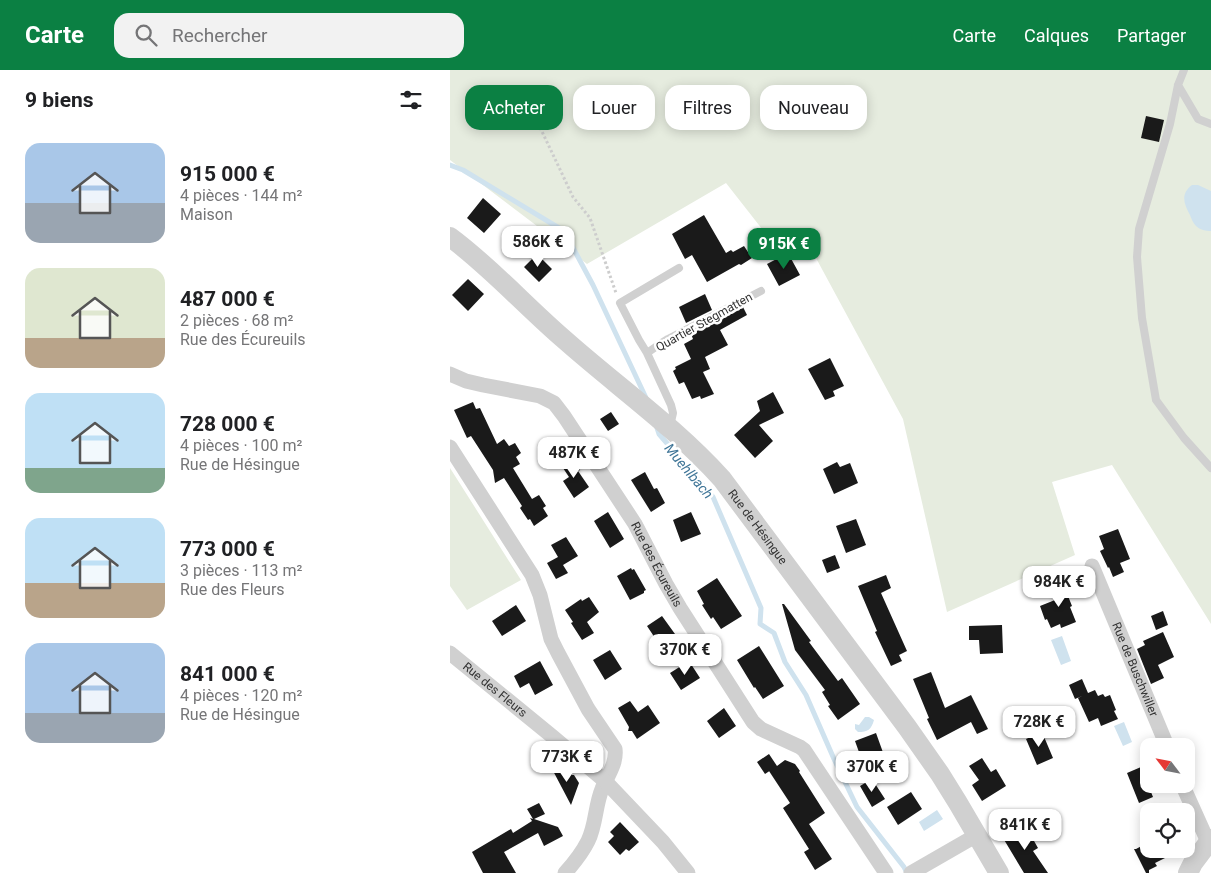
<!DOCTYPE html>
<html lang="fr">
<meta charset="utf-8">
<style>
body{margin:0;font-family:Roboto,sans-serif;background:#f2f2f2;color:#202124;height:100vh;display:flex;flex-direction:column;font-size:19px;white-space:nowrap}
*{box-sizing:border-box;margin:0}
p{font-size:16px;color:#757577}
.icon{flex:none;width:28px;height:28px;fill:none;stroke:currentColor;stroke-width:2;stroke-linecap:round;stroke-linejoin:round}
.map{position:relative;flex:1;overflow:hidden}
.panel{display:flex;flex-direction:column;background:#fff;width:450px}
.panel>*{flex:none}
.banner{position:absolute;left:15px;top:15px;width:475px;height:45px;display:flex;gap:10px}
.needle{width:32px;rotate:302deg}
.buttons{position:absolute;left:690px;top:668px;display:grid;gap:10px}
.buttons a{display:grid;place-items:center;width:55px;height:55px;border-radius:10px;background:#fff;box-shadow:0 2px 12px #0003;font-size:25px}
.price{position:absolute;translate:-50% -42px;padding:0 11px;border-radius:10px;background:#fff;color:#222;font-size:16px;line-height:32px;filter:drop-shadow(0 1px 2px #0008)}
.price::after{content:'';position:absolute;left:50%;top:30px;width:15px;height:11px;margin-left:-8px;background:inherit;clip-path:polygon(0 0,100% 0,50% 100%)}
.price.on{background:#0b8043;color:#fff}
ul{padding:0;list-style:none}
li{display:flex;align-items:center;gap:15px;height:125px;padding:0 25px}
li span{display:grid;place-items:center;flex:none;width:140px;height:100px;border-radius:15px;color:#555}
li>.icon{margin-inline-start:auto}
span .icon{width:60px;height:60px;fill:#fffc;stroke-width:1}
li b{font-size:21px}
h2{display:flex;justify-content:space-between;align-items:center;height:60px;padding:0 25px;font-size:21px}
.pill{padding:0 18px;border-radius:15px;background:#fff;box-shadow:0 2px 12px #0003;font-size:18px;line-height:45px}
.pill.on{background:#0b8043;color:#fff}
header{display:flex;align-items:center;gap:30px;box-sizing:border-box;height:70px;padding:0 25px;background:#0b8043;color:#fff}
header strong{font-size:24px}
nav{display:flex;gap:28px;margin-inline-start:auto;font-size:18px}
.search{width:350px;height:45px;background:#f2f2f2;display:flex;align-items:center;gap:12px;box-sizing:border-box;padding:0 18px;border-radius:15px;color:#757577;font-size:19px}
main{display:flex;flex:1;min-height:0}
.map>svg:first-child{display:block}
</style>
<header>
<strong>Carte</strong>
<div class="search"><svg class="icon" aria-label="search" viewBox="0 0 24 24"><circle cx="10" cy="10" r="6"/><path d="M15 15l6 6"/></svg>Rechercher</div>
<nav><a>Carte</a><a>Calques</a><a>Partager</a></nav>
</header>
<main>
<section class="panel">
<h2>9 biens<svg class="icon" aria-label="filters" viewBox="0 0 24 24"><path d="M4 7h16M4 17h16"/><circle cx="9" cy="7" r="2"/><circle cx="15" cy="17" r="2"/></svg></h2>
<ul>
<li><span style="background:linear-gradient(#a9c7e8 60%,#9aa5b1 0)"><svg class="icon" aria-label="home" viewBox="0 0 24 24"><path d="M3 11l9-7 9 7M6 9v11h12V9"/></svg></span><div><b>915 000 €</b><p>4 pièces · 144 m²</p><p>Maison</p></div></li>
<li><span style="background:linear-gradient(#dfe7d0 70%,#b9a48a 0)"><svg class="icon" aria-label="home" viewBox="0 0 24 24"><path d="M3 11l9-7 9 7M6 9v11h12V9"/></svg></span><div><b>487 000 €</b><p>2 pièces · 68 m²</p><p>Rue des Écureuils</p></div></li>
<li><span style="background:linear-gradient(#bfe0f5 75%,#7fa58c 0)"><svg class="icon" aria-label="home" viewBox="0 0 24 24"><path d="M3 11l9-7 9 7M6 9v11h12V9"/></svg></span><div><b>728 000 €</b><p>4 pièces · 100 m²</p><p>Rue de Hésingue</p></div></li>
<li><span style="background:linear-gradient(#bfe0f5 65%,#b9a48a 0)"><svg class="icon" aria-label="home" viewBox="0 0 24 24"><path d="M3 11l9-7 9 7M6 9v11h12V9"/></svg></span><div><b>773 000 €</b><p>3 pièces · 113 m²</p><p>Rue des Fleurs</p></div></li>
<li><span style="background:linear-gradient(#a9c7e8 70%,#9aa5b1 0)"><svg class="icon" aria-label="home" viewBox="0 0 24 24"><path d="M3 11l9-7 9 7M6 9v11h12V9"/></svg></span><div><b>841 000 €</b><p>4 pièces · 120 m²</p><p>Rue de Hésingue</p></div></li>
</ul>
</section>
<div class="map">
<svg width="761" height="803" viewBox="0 0 761 803">
<rect width="100%" height="100%" fill="#fff"/>
<path fill="#e6ecdf" d="M0,0H761V554L662,395L602,412L625,485L497,542L453,349L353,164L323,173L276,113L137,194L0,90Z
M0,398L71,510L17,540L0,516Z"/>
<path fill="#cfe2ee" d="M742,115H748L761,121V161C756,161 750,160 746,156C743,153 741,148 740,145C734,134 730,124 742,115Z
M612,566L621,591L611,595L601,570Z
M415,647H419L424,650C421,660 418,662 408,662L405,659V654L409,655Z
M674,652L682,672L673,676L664,656Z
M487,740L493,749L474,761L469,752Z"/>
<g fill="none" stroke-linecap="round" stroke-linejoin="round">
<path stroke="#cfe2ee" stroke-width="5" d="M0,95L13,100L114,161L143,215L197,330
M206,355L209,364L263,427L311,538L310,554L324,563L335,592L356,625L384,689L407,737L454,797L457,803"/>
</g>
<path fill="#1a1a1a" d="M696,46L714,50L709,72L691,68Z
M33,128L51,144L34,163L17,148Z
M254,145L276,183L281,180L283,182L294,176L302,188L291,195L289,194L257,212L242,185L235,189L222,164Z
M338,183L350,205L329,216L317,194Z
M87,184L102,199L89,212L74,197Z
M18,209L34,224L18,241L2,225Z
M255,224L262,240L236,253L229,237Z
M293,237L297,245L270,260L278,275L255,287L260,299L253,302L264,324L251,329L250,326L242,329L234,312L229,314L223,301L226,299L225,297L241,289L234,274L243,269L241,264Z
M380,288L394,316L383,321L385,326L375,330L358,299Z
M323,322L334,343L309,355L323,371L305,388L284,365L310,341L307,331Z
M23,332L26,339L30,338L47,374L54,369L59,376L65,373L71,383L66,387L70,394L63,398L82,429L89,425L96,436L93,438L98,446L84,456L80,449L78,450L70,438L72,436L54,408L45,413L43,400L21,366L17,368L4,340Z
M161,342L169,354L158,361L150,349Z
M122,388L130,400L128,401L139,417L124,428L113,411L119,407L111,395Z
M387,392L390,397L400,393L408,413L384,424L373,399Z
M195,402L204,419L207,418L215,433L201,442L181,410Z
M158,442L174,469L160,478L144,451Z
M241,442L251,464L231,472L223,450Z
M406,449L416,475L396,483L386,456Z
M668,459L680,489L670,493L674,502L663,507L659,497L658,498L650,481L654,479L649,466Z
M116,467L128,486L113,495L118,503L106,509L97,493L108,487L101,475Z
M385,485L390,498L377,503L372,490Z
M181,498L182,500L184,499L196,520L194,521V523L180,530L167,506Z
M436,505L441,518L431,523L457,581L449,585L452,591L441,596L425,562L427,561L408,516Z
M267,508L292,546L271,559L263,547L261,549L252,535L254,534L247,521Z
M611,512L615,521H616L622,536L620,537L626,552L611,558L610,554L601,558L597,549L595,550L590,536L605,530L600,517Z
M139,527L149,542L137,552L144,563L132,570L121,553L123,552L115,540L131,529L132,531Z
M332,534H334L361,571L359,572L388,611L392,608L410,634L388,650L378,636L380,635L372,622L375,620L345,580Z
M66,535L76,551L52,566L42,551Z
M713,541L718,555L706,560L701,546Z
M212,546L225,564L209,574L197,556Z
M552,555L553,583L530,584L529,570H519V556Z
M713,562L724,587L708,595L714,608L701,614L687,579L695,575L693,571Z
M309,576L334,616L313,629L305,617L304,618L287,590Z
M160,580L172,599L155,610L143,590Z
M90,591L103,615L85,625L79,613L70,618L64,606Z
M239,591L250,608L231,620L220,603Z
M481,602L495,638L521,625L538,659L527,664L521,652L487,670L477,649L479,648L463,609Z
M632,609L638,623L645,620L648,626L653,624L655,627L660,625L666,640L664,641L668,649L651,656L648,648L639,652L628,628L632,626L625,629L619,615Z
M180,631L188,642L198,635L210,653L187,669L182,661H178L179,657L168,638Z
M274,638L286,656L269,668L257,651Z
M592,662L603,688L587,695L576,669Z
M426,663L435,688L414,696L405,671Z
M319,684L327,696L335,690L345,694L350,701L349,702L375,743L359,754L382,789L365,800L354,782L359,779L333,738L340,733L319,701L321,700L315,704L307,692Z
M532,688L541,702L546,699L556,716L532,731L522,715L529,710L519,696Z
M101,697L120,701L122,705H124L129,713L121,735Z
M691,697L703,727L689,733L677,703Z
M422,709L435,729L422,737L410,716Z
M461,722L472,739L448,755L437,737Z
M89,733L95,744L84,749L108,757L113,766L94,776L88,763L54,782L66,803H33L22,782L61,759L63,763L82,751L80,748L83,749L77,739Z
M170,752L189,772L179,781L176,779L170,785L158,772L164,766L160,762Z
M575,755L588,778L583,781L598,803H574L553,768Z
M699,772V779H733L705,793L707,796L699,800V803H696L684,779H686Z"/>
<g fill="none" stroke-linecap="round" stroke-linejoin="round">
<path stroke="#cdcdcd" stroke-width="3" stroke-dasharray="2.5 2.5" stroke-linecap="butt" d="M88,53L123,127L140,148L166,223"/>
<path stroke="#d0d0d0" stroke-width="8" d="M734,0L728,15L720,54L689,159L687,187L692,248L706,330L734,368L761,398
M728,15L748,49L761,54
M197,283L189,270L170,233L229,198
M220,356L223,343L221,335L197,283L210,274L218,269L311,221"/>
<g stroke="#d0d0d0" stroke-width="15">
<path id="s1" d="M0,304L16,311L33,315L90,326L104,333L114,346L185,454L216,514L230,538L303,652L311,659L350,677L354,680L436,803"/>
<path d="M0,377L82,505L90,525L101,569L108,583L138,639L165,679C167,694 157,706 152,719C145,736 146,755 138,771C132,783 124,793 115,803"/>
<path id="s2" d="M642,496L717,676"/>
<path id="s3" d="M0,583L103,667L155,711L213,772L238,803"/>
<path d="M732,714L758,772"/>
<path d="M461,803L527,765"/>
</g>
<g stroke="#d0d0d0" stroke-width="20">
<path id="s4" d="M0,167C42,198 76,237 116,271C168,317 225,357 272,409L457,657L490,704L508,733L549,803"/>
<path d="M738,803L743,793L761,769"/>
</g>
</g>
<g text-anchor="middle" dominant-baseline="central" stroke-width="5" stroke-linejoin="round" paint-order="stroke">
<g font-size="12" fill="#333" stroke="#fff">
<text transform="translate(254 252) rotate(-29)">Quartier Stegmatten</text>
<text stroke="none"><textPath href="#s4" startOffset="424">Rue de Hésingue</textPath></text>
<text stroke="none"><textPath href="#s1" startOffset="300">Rue des Écureuils</textPath></text>
<text stroke="none"><textPath href="#s2" startOffset="112">Rue de Buschwiller</textPath></text>
<text stroke="none"><textPath href="#s3" startOffset="58">Rue des Fleurs</textPath></text>
</g>
<g font-size="14" font-style="italic" fill="#3f7597" stroke="#fff">
<text transform="translate(239 401) rotate(50)">Muehlbach</text>
</g>
</g>
</svg>
<div class="buttons">
<a><svg class="needle" viewBox="-14 -14 28 28"><path d="M0-13l5 13h-10z" fill="#e53935"/><path d="M0 13l5-13h-10z" fill="#757577"/></svg></a>
<a><svg class="icon" aria-label="locate" viewBox="0 0 24 24"><circle cx="12" cy="12" r="6"/><path d="M12 2v4M12 18v4M2 12h4M18 12h4"/></svg></a>
</div>
<b class="price" style="left:88px;top:198px">586K €</b>
<b class="price on" style="left:334px;top:200px">915K €</b>
<b class="price" style="left:124px;top:409px">487K €</b>
<b class="price" style="left:609px;top:538px">984K €</b>
<b class="price" style="left:235px;top:606px">370K €</b>
<b class="price" style="left:589px;top:678px">728K €</b>
<b class="price" style="left:117px;top:713px">773K €</b>
<b class="price" style="left:422px;top:723px">370K €</b>
<b class="price" style="left:575px;top:781px">841K €</b>
<div class="banner">
<a class="pill on">Acheter</a>
<a class="pill">Louer</a>
<a class="pill">Filtres</a>
<a class="pill">Nouveau</a>
</div>
</div>
</main>
